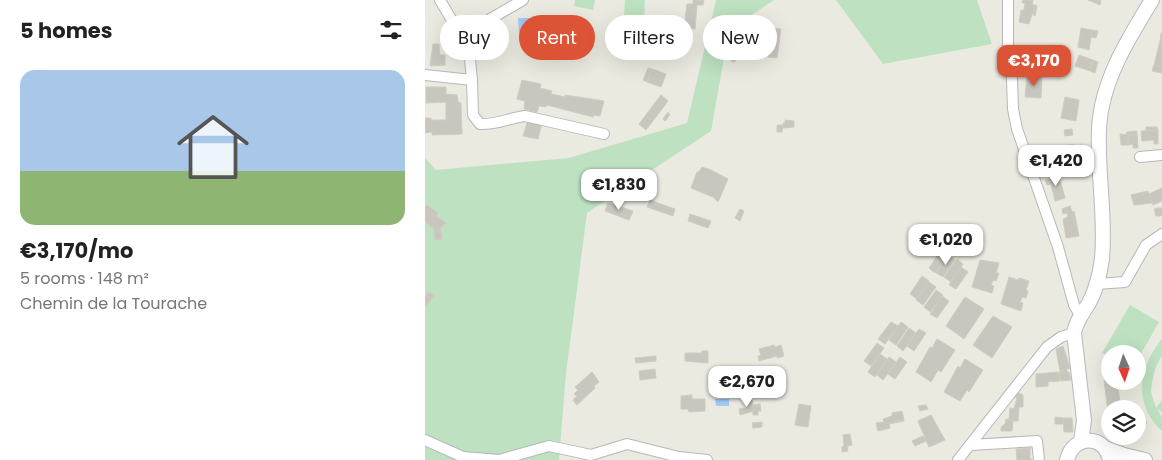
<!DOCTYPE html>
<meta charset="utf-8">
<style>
body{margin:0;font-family:Poppins,sans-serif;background:#f2f2f2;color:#222;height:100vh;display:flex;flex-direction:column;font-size:19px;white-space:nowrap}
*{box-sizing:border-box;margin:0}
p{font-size:16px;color:#767676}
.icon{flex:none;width:28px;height:28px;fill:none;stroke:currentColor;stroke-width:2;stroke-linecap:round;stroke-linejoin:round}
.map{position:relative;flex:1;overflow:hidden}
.panel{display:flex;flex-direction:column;background:#fff;width:425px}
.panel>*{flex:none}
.guide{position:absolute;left:15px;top:15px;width:475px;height:45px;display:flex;gap:10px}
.needle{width:32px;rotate:177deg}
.controls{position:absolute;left:676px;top:345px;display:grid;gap:10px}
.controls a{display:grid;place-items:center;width:45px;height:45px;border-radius:50%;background:#fff;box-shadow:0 5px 20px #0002;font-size:25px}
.price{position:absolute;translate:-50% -42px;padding:0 11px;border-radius:10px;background:#fff;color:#222;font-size:16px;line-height:32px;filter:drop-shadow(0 1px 2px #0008)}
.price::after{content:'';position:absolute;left:50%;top:30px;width:15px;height:11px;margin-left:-8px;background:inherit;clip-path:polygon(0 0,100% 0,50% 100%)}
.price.current{background:#dc5435;color:#fff}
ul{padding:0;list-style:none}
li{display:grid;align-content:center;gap:10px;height:265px;padding:0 20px}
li+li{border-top:1px solid #e0e0e0}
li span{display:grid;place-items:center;height:155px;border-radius:15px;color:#555}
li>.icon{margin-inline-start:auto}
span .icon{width:90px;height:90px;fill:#fffc;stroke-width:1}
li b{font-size:21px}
h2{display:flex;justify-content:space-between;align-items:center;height:60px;padding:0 20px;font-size:21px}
.chip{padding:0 18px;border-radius:22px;background:#fff;box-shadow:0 5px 20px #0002;font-size:18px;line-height:45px}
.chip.current{background:#dc5435;color:#fff}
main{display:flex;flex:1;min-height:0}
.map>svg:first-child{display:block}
</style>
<main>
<section class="panel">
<h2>5 homes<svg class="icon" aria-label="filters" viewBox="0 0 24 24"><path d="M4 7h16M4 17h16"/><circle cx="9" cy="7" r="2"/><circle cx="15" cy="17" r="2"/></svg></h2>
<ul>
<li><span style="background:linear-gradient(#a9c7e8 65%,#8fb573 0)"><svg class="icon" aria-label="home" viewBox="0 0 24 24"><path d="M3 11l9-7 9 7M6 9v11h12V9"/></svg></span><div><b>€3,170/mo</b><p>5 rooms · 148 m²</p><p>Chemin de la Tourache</p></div></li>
</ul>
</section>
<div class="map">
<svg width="737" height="460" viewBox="0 0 737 460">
<rect width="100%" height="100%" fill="#ebeae0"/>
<path fill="#bde1c1" d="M150,0H170L168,10L149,6Z
M200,0H220L218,33L198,32Z
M291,0H349L304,30L286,131L162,213L141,373L134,460H0V158L11,170L144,158L262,123Z
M411,0H552L567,44L458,64Z
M705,305L734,322L713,359L712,354H685V358L677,353Z
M737,339V355L730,369L727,383L726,392L731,408L737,400V412L732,409L737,417V431C708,405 713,367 737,339Z"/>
<path fill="#a2caf8" d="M93,18H128V32L94,33Z
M139 34a6 6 0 1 1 12 0a6 6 0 1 1-12 0Z
M633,153L637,166L636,170L631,168L627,156Z
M290,399H304V406H291Z"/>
<path fill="#c8c6bf" stroke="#cfccbf" d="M268,0H279L278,5H272L270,29L259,28L262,4H268Z
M598,0H608L607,5H610L604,24L594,22L596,10H599L600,3H597Z
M663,0H675L676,1L675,5Z
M610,5L612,6L610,16L608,15Z
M348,28L356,29L353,51L344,50V54H339L340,50L331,49L333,39L346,40Z
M656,28L667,30L664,50L653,47Z
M667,30L673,31L671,38L666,37Z
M737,32V67L729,65L736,37L735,36Z
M19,42L27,43V47H19Z
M8,44H14L15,55H20V65L5,66Z
M624,45L632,47L630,53L623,51Z
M344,50L353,51L352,58L343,57Z
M307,54L311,55L310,62L306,61Z
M654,55L668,60L665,71L650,66Z
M668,60L673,62L670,73L665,71Z
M729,65L737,67V73L727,71Z
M223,68L227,69L222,82L218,80Z
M227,69L241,74L236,87L222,82Z
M602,75L617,76L616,98L600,97Z
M97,80L116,84L115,88L127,91L126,94L140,97V95L179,101L175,116L168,115V117L122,105L121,107L114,106L112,112L99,109L100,101L92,99Z
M1,87H21V94L32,95L33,102L36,103L37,134L7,135V132L0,133V118H6V120H21V102L1,103Z
M236,95L243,101L221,130L214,124Z
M640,97L654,100L651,121L636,118Z
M243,112L245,115L240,121L238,119Z
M103,120L117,123L113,139L98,136Z
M360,120L369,121V127L358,128V123H360Z
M352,125H358L357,132H352Z
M721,127H732L733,130H721Z
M647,129L648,135L640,136L639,130Z
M733,130V144H729V140L717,141L716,131Z
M712,131V134H701L702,132Z
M695,134L703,135V145H696Z
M712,134L713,148H708V144L703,145V135H701Z
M643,145H649L648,151L642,150Z
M277,167L286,170L303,179L293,202L288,197L266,188L272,172H274Z
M629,173L630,177L634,176L640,198L630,201L626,184L622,185L620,180L625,179L623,175Z
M737,188V201L728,205L724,194Z
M723,191L727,203L709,205L706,195Z
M225,200L250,209L248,216L222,207Z
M183,203L208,211L204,220L180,211Z
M2,205L13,213L11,216L21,223L15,228L17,239L10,240L9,229L0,222V207Z
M645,206L647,212L649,211L654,236L641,238L638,219L643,217L642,213L638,214L637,209Z
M733,208L735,216H731L729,209Z
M733,208H737V215L735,216Z
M315,209L319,211L315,221L310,218Z
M265,214L286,221L283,228L263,221Z
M516,250L523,255L510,273L504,268Z
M523,255L530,260L518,277L511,273Z
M532,259L538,264L526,282L519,277Z
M555,260L574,263L571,273H574L571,281L568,280L566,285L569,286L567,293L547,287Z
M536,267L543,272L531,289L524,285Z
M497,276L504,281L492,299L485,294Z
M584,277L593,280L594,278L604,281L601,290L603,291L601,298L597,297L595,302L598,303L596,311L576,304Z
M504,282L511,287L498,305L491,300Z
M511,290L518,295L505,312L499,307Z
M4,292L9,296L0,307V297Z
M517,296L524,301L512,318L505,314Z
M540,297L559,309L539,339L521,326Z
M568,316L587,327L567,358L548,345Z
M466,322L473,326L460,344L453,339Z
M476,322L483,327L471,345L464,340Z
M484,328L491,333L478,351L472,346Z
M494,329L501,333L489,351L482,346Z
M512,339L530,350L516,372L513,370L506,382L491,372L505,347L507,348Z
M452,343L459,348L446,366L439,361Z
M349,345L350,347L356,345L359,356L352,358V356L334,361L333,356H336L334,349Z
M638,346L645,368L635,371L631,349Z
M277,351H283V363L260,361V353H277Z
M455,354L462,359L450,377L443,372Z
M231,356V361L211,363L210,358Z
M464,357L471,362L458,380L452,375Z
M475,357L482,362L470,379L463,374Z
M540,359L558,370L544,392L542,390L535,401L519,392L533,366L535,368Z
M230,369L231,378L215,380L214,371Z
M642,369V372L634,374L635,371Z
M322,371L323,377L315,378L314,372Z
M167,372L174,382L169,386L170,388L152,405L148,400L152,396L149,394L153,390L150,387Z
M633,372L635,381L623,382V386L611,387V374Z
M642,372H644L646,380L636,381L634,374Z
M685,380L692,381L696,409H685L683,411L679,381Z
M594,393L598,395V407H594L593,421H588L584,419L585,408L589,409L592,398L590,397Z
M267,395V399H280V411L264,412L263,409H256V396Z
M320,400H327L329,411L315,415L314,409L321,408Z
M335,404L336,411H333V415H328V405Z
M374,404L386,406L383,427L370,425Z
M501,405L503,409L495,411L493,406Z
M477,411L479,420L464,423L465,428L453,431L451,423L459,422L458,419L467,416V413Z
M506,415L520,440L504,447L493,421Z
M630,417L638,418V424H630Z
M712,417L722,422L718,428L712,425Z
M638,418H647L648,432H639Z
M581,419L588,420L587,431H576V427L580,424Z
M479,420V421L464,424V423Z
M337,422V427L328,428L327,423Z
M425,434L427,445L422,446L423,451L417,452V447L419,446L418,435Z
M498,436L501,441L490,446L487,441Z
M605,448V458L607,460H592L591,449Z"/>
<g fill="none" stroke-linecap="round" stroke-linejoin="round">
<g stroke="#b6b7bc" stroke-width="12">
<path id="minor" d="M15,0L36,36
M583,0V47L587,80L588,109L592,129L633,247L649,305L655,315
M0,75L47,80L45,59L36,36L98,0
M47,80L48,115L55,124C71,125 84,118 100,116L179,134
M715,157L737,155
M671,284L700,282L721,245L737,234
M0,440L38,457L74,460L124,446L166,455L202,444L254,457L282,460
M545,445L612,441L614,460
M533,460L622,347L636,337L649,333"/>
</g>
<g stroke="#b6b8be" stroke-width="16">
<path id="secondary" d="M656,442L659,420L649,333C651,321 658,313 664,303C671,290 675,273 677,259C681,216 672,172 674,129C676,82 703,39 727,0
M680,448L699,455L720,460
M642,460C648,434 680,434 685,460"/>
</g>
<use href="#minor" stroke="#fff" stroke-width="10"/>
<use href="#secondary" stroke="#fff" stroke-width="14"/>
</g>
</svg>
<div class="controls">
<a><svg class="needle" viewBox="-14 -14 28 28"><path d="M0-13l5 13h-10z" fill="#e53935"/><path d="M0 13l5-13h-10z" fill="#767676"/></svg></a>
<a><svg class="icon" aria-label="layers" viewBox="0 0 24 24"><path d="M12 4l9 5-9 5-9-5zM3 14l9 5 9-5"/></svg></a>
</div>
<b class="price current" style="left:609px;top:87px">€3,170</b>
<b class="price" style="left:631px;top:187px">€1,420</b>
<b class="price" style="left:194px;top:211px">€1,830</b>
<b class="price" style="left:521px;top:266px">€1,020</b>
<b class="price" style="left:322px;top:408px">€2,670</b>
<div class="guide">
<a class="chip">Buy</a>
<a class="chip current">Rent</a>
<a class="chip">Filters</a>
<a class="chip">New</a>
</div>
</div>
</main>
